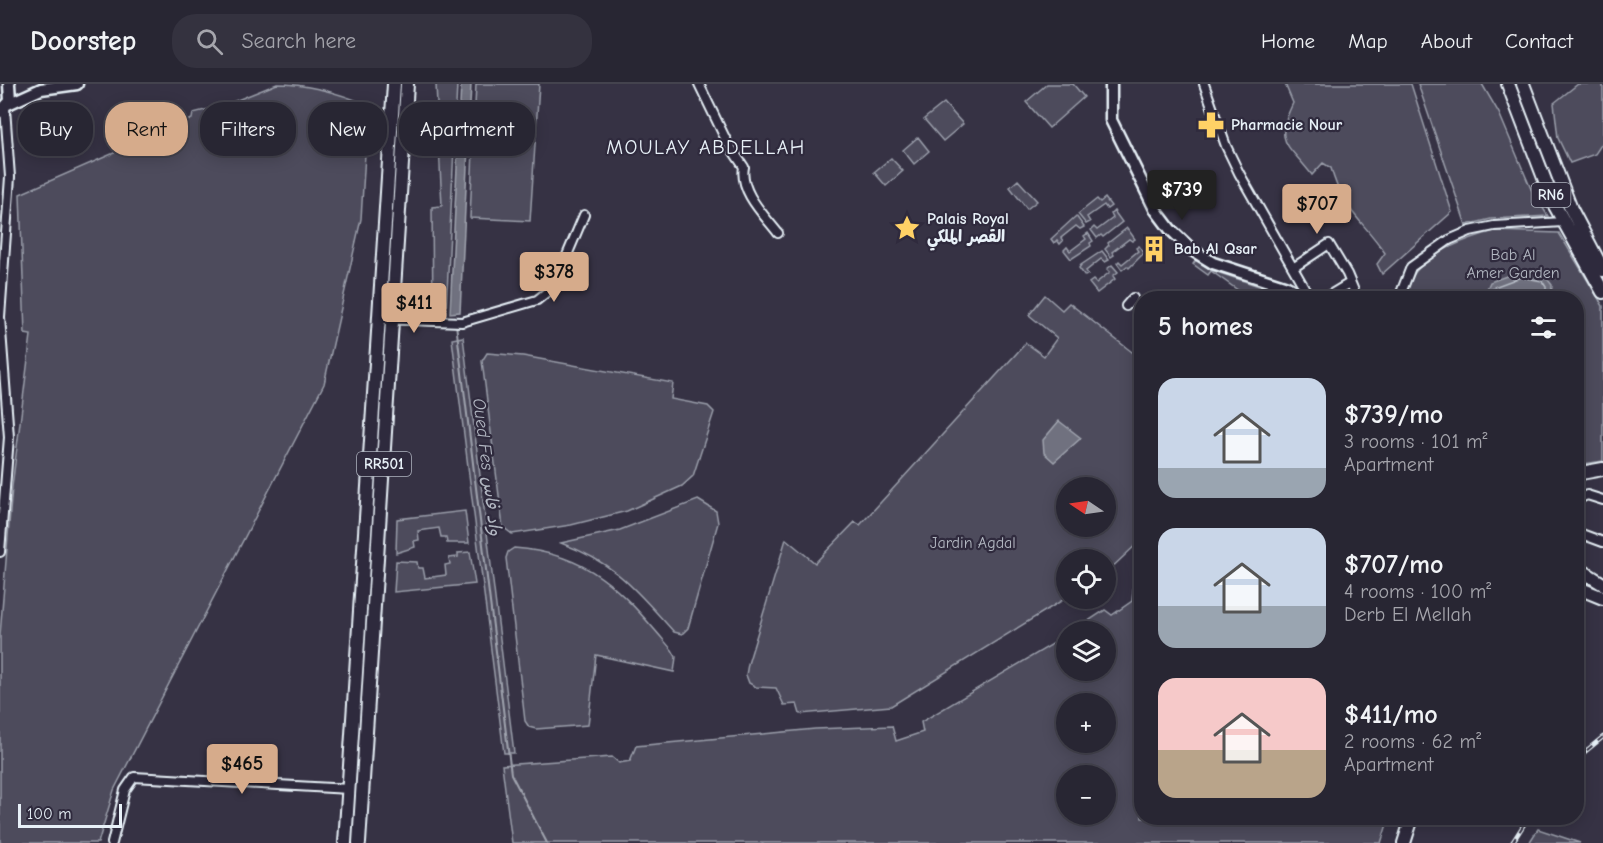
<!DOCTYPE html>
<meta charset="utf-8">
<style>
body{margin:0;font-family:"Comic Neue","Playpen Sans Arabic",sans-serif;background:#34323f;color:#f1f3f6;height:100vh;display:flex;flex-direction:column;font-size:22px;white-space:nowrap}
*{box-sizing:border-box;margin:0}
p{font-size:20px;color:#a5a5ac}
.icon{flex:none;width:33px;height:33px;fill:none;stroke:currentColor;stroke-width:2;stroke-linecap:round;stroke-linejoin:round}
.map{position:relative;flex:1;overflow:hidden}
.sheet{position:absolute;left:1134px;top:207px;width:450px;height:534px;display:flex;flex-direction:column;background:#282633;border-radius:24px;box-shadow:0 3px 15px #0003,0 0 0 2px #44434e}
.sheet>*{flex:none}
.hud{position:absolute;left:18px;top:18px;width:570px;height:54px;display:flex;gap:12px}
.needle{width:39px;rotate:283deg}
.buttons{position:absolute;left:1056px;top:393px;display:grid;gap:12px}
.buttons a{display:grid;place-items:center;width:60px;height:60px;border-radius:50%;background:#282633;box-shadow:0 3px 15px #0003,0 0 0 2px #44434e;font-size:30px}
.scale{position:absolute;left:18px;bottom:15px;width:104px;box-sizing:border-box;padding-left:6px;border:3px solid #e8f1f8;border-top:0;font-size:16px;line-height:21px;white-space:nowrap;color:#e8f1f8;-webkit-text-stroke:4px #2f2a3d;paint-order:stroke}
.price{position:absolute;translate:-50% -51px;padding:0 14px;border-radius:6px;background:#d6ab8b;color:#111;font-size:20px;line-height:39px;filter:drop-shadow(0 2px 3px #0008)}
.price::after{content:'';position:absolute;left:50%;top:36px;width:18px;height:14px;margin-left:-9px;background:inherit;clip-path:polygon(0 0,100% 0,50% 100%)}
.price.on{background:#222;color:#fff}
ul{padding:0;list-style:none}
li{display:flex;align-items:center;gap:18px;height:150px;padding:0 24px}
li span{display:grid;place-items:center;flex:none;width:168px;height:120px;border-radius:18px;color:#555}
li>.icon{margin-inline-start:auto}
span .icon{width:72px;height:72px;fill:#fffc;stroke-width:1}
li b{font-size:26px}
h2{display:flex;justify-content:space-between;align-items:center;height:72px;padding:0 24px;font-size:26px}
.chip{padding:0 21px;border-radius:24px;background:#282633;box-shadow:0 3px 15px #0003,0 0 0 2px #44434e;font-size:21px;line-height:54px}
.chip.on{background:#d6ab8b;color:#111}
header{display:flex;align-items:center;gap:36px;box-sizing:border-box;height:84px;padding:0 30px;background:#282633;border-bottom:2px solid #44434e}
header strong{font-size:28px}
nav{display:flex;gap:33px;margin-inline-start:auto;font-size:21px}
.search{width:420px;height:54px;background:#34323f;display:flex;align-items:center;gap:15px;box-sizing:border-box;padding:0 21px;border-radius:24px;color:#a5a5ac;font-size:22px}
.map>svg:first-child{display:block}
</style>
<header>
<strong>Doorstep</strong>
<div class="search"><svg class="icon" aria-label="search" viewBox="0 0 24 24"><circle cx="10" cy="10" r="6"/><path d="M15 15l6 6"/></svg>Search here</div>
<nav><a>Home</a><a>Map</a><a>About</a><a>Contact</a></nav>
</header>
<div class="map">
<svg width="1603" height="759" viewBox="0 0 1603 759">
<rect width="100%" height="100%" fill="#363244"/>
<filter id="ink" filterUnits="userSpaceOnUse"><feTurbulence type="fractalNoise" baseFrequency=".0167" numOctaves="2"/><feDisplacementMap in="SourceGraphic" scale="12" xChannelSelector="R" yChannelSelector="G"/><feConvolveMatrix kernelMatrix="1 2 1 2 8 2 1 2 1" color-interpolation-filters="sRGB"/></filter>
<g filter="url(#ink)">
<path fill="#4d4b5c" stroke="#9a9eaa" stroke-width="1.5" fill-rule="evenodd" d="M277,0C309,0 339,9 368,21L361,135L324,300L114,706L98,759H0V551L12,403L31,251L25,250L20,110L192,35L193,29L225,21Z
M436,0H457L446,230H433L432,123L442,122Z
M476,0H539L530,137L470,134Z
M1047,0H1073L1084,13L1049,44L1026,18Z
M1285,0H1411L1452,128L1382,190L1377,180L1385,169C1362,135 1342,126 1331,84L1323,79L1312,91C1288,59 1273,60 1293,19Z
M1418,0H1482L1499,29L1531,105L1548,132L1491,135L1466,141Z
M1578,0H1603V58L1595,70L1570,79L1558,54L1554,19Z
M944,19L963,40L943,57L924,35Z
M918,53L929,67L914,80L903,66Z
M891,74L903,87L886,102L874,88Z
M1018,96L1037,117L1027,125L1010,103Z
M1105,114L1111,122L1107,125L1104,121L1087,133L1090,138L1086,140L1078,130L1097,115L1100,118Z
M1114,127L1122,138L1103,153L1101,151L1097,154L1091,146L1094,143L1097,146L1113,134L1111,130Z
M1076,132L1084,143L1080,145L1076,142L1061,154L1063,157L1060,160L1057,156L1054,159L1051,155Z
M1127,144L1135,155L1132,157L1129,155L1112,168L1114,171L1111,173L1105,165L1109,161L1108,159Z
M1495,147L1559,149L1603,222V377L1577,381L1576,214H1406C1408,207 1409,198 1413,192C1426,169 1471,153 1495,147Z
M1088,149L1093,157L1090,159L1091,162L1071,175L1064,166L1067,163L1070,167L1086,155L1084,152Z
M1139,162L1144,169L1129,184L1127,182L1122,186L1117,179L1119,177L1122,180L1138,167L1136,164Z
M1102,167L1109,176L1105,178L1101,175L1086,187L1088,190L1085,192L1079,184L1081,181Z
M1196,176L1211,186L1265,204L1256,214H1240L1236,212L1239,207L1211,187L1208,191L1193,180Z
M1112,181L1118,188L1113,192L1115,195L1097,209L1089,199L1093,196L1096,199L1110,188L1107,185Z
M1045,211L1062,226L1069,219L1141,275V456L1106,489V476H1066V514L891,622L800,630L797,620L784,621L776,604L756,603L749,599L746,591L748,580L786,455L815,479L855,438L860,441L1026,259L1044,272L1057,254L1029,231ZM1066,404H1106V442H1066Z
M463,253L514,669H504L452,255Z
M487,269L523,272L673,299L671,315L708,322L714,328L693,392L682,402L627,427L571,441L512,450L503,443L482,277Z
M698,416L716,427L718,439L688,544L682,550L674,548C635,505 617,480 561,459L620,446Z
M465,427L469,459H447L446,453H441L439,444L418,447L419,456L414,457L415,463L396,469L397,435Z
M514,464C594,470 624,510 672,566L676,573L674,588L596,571L588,641L536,645L529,643L525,637L506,474L508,468Z
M470,468L475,500L394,508L396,477L417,478L418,484H423L425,494L446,491L445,481L450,480L449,474L458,473V469Z
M1141,492L1142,734H1389L1381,759H512L502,681L612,673L619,679L630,677L636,662L815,645L892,642L896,657L923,648L921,638L1066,552V586H1106V548L1073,547L1105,526L1112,531L1132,517L1134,498ZM1066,620H1106V658H1066ZM1066,692H1106V730H1066Z
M1538,745L1580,759H1529Z"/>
<path fill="#70717f" stroke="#a0a4af" stroke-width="1.5" d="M461,0H471L460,228L450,229Z
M1520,187L1542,188L1552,201L1551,214H1483L1490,198Z
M1059,337L1081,354L1054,378L1044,369L1043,356Z"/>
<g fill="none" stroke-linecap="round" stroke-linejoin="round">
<path stroke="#b8bec8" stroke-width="1.5" d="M1489,214L1494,203L1521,193L1542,197L1546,203V214"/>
<path stroke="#a0a4af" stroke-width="2" d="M456,240L511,690L547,759"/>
<g stroke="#e8f1f8" stroke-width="12">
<path id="street" d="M699,0L727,58L744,83C739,107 764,131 778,149
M1204,0L1226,62L1239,89L1293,184
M1308,214L1305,205L1293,184L1329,160L1347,190L1357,214
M1325,214L1350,199
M1399,214L1411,183L1449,156L1470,147L1494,142L1563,138
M1126,222L1133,214
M379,235L462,238L537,216L552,204L557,195L584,131
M1576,416L1587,411L1603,416
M1576,448L1603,458
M0,468L9,353L0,233L10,93L5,24
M112,759L125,706L134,693L349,705"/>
</g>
<g stroke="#e8f1f8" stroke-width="15">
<path id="secondary" d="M1111,0V36L1155,125L1170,145L1192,166L1213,179L1287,203L1307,214
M8,20L41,5L77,0
M0,28L10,17L9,0"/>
</g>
<g stroke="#e8f1f8" stroke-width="16">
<path id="primary" d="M1508,0L1554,120L1603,208
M1523,0L1571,125L1603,186
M1576,390L1603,385
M1576,483L1603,500
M1576,503L1603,514
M345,759L394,0
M359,759L407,0
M1404,759L1412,734"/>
</g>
<use href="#street" stroke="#2f2a3d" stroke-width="8"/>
<use href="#secondary" stroke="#2f2a3d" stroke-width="10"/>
<use href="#primary" stroke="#2f2a3d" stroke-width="12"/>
<g stroke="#e8f1f8" stroke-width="4.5">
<path id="rail" d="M1576,675L1603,653
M1512,759L1528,734"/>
</g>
<use href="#rail" stroke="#2f2a3d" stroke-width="2" stroke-dasharray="7" stroke-linecap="butt"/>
</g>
</g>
<defs>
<g id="pharmacy-bare" transform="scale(2.07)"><path d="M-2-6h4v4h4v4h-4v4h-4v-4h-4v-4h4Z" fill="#ffd166" stroke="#2f2a3d" stroke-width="2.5" paint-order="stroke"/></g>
<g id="sight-bare" transform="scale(2.07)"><path d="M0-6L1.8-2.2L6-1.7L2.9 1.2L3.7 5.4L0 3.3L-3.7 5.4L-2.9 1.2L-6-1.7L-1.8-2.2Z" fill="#ffd166" stroke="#2f2a3d" stroke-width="2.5" paint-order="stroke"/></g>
<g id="building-bare" transform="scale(2.07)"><path d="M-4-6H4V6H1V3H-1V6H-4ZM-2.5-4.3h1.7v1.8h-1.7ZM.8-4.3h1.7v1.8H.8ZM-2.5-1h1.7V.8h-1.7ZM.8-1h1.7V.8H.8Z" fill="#ffd166" stroke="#2f2a3d" stroke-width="2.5" paint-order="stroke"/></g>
</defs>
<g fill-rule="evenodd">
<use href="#pharmacy-bare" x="1211" y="41"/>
<use href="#sight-bare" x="907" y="144"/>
<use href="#building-bare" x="1154" y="165"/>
</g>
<g text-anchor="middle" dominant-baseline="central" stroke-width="4.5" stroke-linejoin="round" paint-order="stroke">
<g fill="#2f2a3d" stroke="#b0b5c0" stroke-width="1.5">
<rect x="1531.5" y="99" width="39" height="24" rx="4.5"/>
<rect x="357" y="368" width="54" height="24" rx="4.5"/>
</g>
<g font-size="15" font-weight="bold" fill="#e8f1f8">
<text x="1551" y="111">RN6</text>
<text x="384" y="380">RR501</text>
</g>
<g font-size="16" font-weight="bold" fill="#e8f1f8" stroke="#2f2a3d" text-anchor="start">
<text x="1231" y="41">Pharmacie Nour</text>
<text x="927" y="135">Palais Royal<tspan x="927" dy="18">القصر الملكي</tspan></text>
<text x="1174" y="165">Bab Al Qsar</text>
</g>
<g font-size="16" fill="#b2b7c1" stroke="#2f2a3d">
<text x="1513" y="171">Bab Al<tspan x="1513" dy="18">Amer Garden</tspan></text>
<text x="973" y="459">Jardin Agdal</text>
</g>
<g font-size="18" font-style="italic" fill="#b2b7c2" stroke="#2f2a3d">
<text transform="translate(487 383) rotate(83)">Oued Fes واد فاس</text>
</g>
<g font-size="20" letter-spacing="1.5" fill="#e8f1f8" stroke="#2f2a3d">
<text x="706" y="63">MOULAY ABDELLAH</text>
</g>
</g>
</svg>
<div class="buttons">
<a><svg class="needle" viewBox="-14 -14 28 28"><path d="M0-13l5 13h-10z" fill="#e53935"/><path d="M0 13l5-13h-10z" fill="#a5a5ac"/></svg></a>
<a><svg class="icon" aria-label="locate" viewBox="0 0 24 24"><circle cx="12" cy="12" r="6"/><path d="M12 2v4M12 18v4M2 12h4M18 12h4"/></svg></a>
<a><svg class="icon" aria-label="layers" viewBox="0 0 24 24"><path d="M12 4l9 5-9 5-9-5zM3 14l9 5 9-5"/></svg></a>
<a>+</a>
<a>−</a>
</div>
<div class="scale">100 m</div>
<b class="price on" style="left:1182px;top:137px">$739</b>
<b class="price" style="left:1317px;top:151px">$707</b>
<b class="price" style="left:554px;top:219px">$378</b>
<b class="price" style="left:414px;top:250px">$411</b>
<b class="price" style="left:242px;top:711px">$465</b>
<div class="hud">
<a class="chip">Buy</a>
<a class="chip on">Rent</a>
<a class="chip">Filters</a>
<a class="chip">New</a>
<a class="chip">Apartment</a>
</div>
<section class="sheet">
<h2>5 homes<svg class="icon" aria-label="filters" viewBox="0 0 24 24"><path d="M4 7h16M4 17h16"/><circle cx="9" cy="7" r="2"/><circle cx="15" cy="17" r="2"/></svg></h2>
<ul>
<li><span style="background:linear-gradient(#c9d6e8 75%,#9aa5b1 0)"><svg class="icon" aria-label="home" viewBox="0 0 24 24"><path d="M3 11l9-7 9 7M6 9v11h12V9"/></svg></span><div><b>$739/mo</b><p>3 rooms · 101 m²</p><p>Apartment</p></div></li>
<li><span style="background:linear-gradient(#c9d6e8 65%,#9aa5b1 0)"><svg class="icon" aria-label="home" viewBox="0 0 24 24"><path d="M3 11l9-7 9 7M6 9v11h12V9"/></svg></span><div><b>$707/mo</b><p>4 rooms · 100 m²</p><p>Derb El Mellah</p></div></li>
<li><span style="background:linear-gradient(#f6c9c9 60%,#b9a48a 0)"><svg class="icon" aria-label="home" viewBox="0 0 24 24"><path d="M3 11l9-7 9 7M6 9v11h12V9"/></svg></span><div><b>$411/mo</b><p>2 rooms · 62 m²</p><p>Apartment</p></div></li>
</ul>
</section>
</div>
